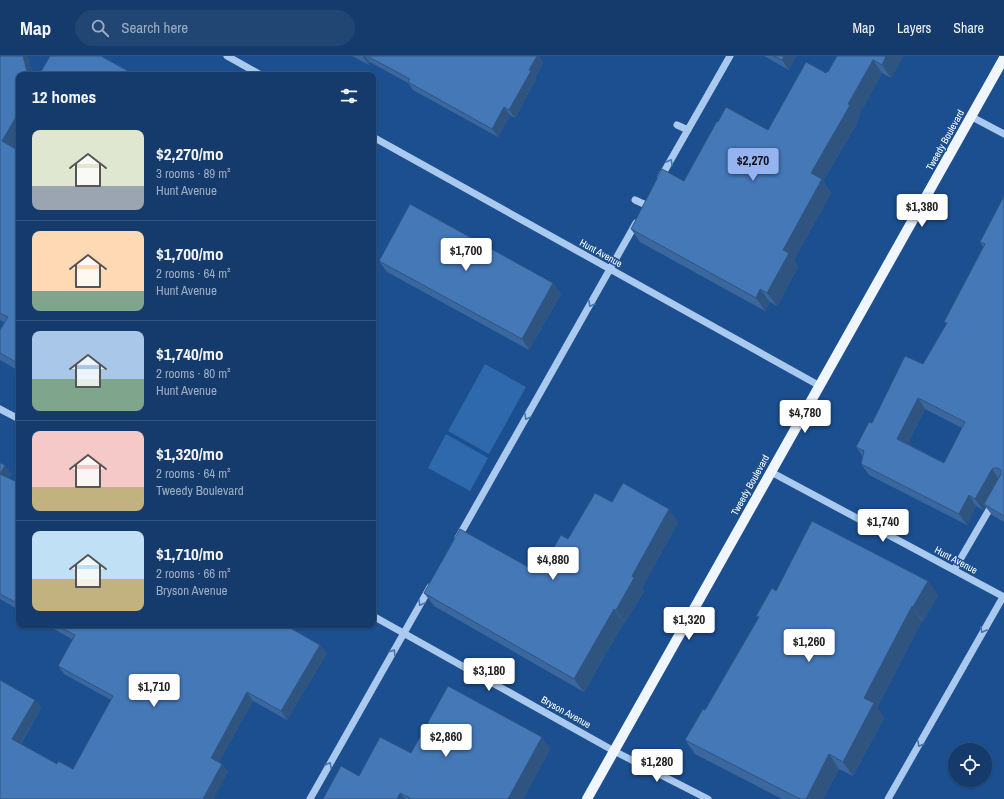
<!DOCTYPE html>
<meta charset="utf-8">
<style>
body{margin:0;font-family:"Archivo Narrow",sans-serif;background:#214673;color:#f1f3f6;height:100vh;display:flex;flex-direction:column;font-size:15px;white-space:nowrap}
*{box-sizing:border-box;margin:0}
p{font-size:13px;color:#9dadc1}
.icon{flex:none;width:22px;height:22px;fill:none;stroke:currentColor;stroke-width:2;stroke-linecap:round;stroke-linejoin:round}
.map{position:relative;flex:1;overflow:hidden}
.drawer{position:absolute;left:16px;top:16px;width:360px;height:556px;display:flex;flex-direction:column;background:#143b6b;border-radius:8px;box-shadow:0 1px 3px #0004,0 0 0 1px #33557e}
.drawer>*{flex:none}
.fabs{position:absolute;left:948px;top:687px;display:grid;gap:8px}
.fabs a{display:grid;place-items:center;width:44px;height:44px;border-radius:50%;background:#143b6b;box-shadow:0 1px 3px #0004,0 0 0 1px #33557e;font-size:20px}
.price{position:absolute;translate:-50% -34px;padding:0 9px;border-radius:4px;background:#fff;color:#222;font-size:13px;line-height:26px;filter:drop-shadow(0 1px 2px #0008)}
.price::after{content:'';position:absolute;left:50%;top:24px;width:12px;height:9px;margin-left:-6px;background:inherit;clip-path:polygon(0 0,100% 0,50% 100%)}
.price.selected{background:#95b2f1;color:#111}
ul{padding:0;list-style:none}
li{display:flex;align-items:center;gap:12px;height:100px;padding:0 16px}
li+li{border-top:1px solid #33557e}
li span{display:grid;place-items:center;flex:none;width:112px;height:80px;border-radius:8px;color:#555}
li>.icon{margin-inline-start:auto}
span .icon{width:48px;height:48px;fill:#fffc;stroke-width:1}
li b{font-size:17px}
h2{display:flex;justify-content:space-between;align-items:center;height:48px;padding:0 16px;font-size:17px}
header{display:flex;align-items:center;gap:24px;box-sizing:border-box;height:56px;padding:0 20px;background:#143b6b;border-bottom:1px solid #33557e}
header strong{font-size:19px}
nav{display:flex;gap:22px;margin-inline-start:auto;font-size:14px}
.search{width:280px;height:36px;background:#214673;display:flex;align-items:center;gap:10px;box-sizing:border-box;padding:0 14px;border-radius:22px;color:#9dadc1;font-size:15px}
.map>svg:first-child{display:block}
</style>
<header>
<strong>Map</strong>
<div class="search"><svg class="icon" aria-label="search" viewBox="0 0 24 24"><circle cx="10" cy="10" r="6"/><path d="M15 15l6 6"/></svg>Search here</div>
<nav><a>Map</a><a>Layers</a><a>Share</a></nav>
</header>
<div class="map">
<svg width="1004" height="743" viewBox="0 0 1004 743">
<rect width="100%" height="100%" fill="#1b4f8f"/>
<path fill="#2e69ad" d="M485,308L526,331L489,398L448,375Z
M446,378L488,402L470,435L428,412Z"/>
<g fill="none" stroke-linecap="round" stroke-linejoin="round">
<path stroke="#a9c9ee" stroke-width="7" d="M227,0L261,19
M972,61L1004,78
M677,69L688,74
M373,81L820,330
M661,121L730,0
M635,144L646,149
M0,353L19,363
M771,416L1004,541
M458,482L636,167
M954,514L993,447
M373,560L614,695L708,743
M310,743L430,531
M888,743L1003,541"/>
<path stroke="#f0f6ff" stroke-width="10" d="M587,743L1004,2"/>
</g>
<path fill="#3a679d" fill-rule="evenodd" d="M0,0H27L33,19H19V81L13,91L19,95V315L0,304V274L5,267L0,264Z
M352,0H539L543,6L535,22L536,23L515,62L510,59L498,81L413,34L408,27L370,6L369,9Z
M764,0H796L789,14Z
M837,0H903L891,22L882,17L858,61L859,62L855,71L823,125L831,137L794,204L798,211L777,250L770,246L765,255L640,186L631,173L684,125L718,66L768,74L828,16Z
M1004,140V466L992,459L985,450L983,454L976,450L967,469L869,419L861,408L863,401L856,391L872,367L923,308L946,268L944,266L983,191L980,186ZM925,353L962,372L944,407L908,388Z
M379,205L553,227L561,238L529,294L387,216Z
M0,407L11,418L8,422L19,427V554L0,543Z
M612,446L678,466L642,532L644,535L625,567L624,566L584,636L434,550L424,537L539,517L568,483Z
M776,535L938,539L923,565H922L877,652L884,662L853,720L839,713L823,743H782L695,698L685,684L705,654L758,562L756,560Z
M47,569H285L327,597L287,664L253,645L219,706L228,716L0,743L35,644L41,652L21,688L57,708L73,713L111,644L64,618L58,610L73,584Z
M550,693L523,743H323L359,720L411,697Z"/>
<path fill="#305480" d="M23,0H27L33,19H28Z
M363,0H365L370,6L369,9L363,1Z
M537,0H539L543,6L535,22L536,23L515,62L509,54Z
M784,0H796L789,14L782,4Z
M886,0H903L891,22L882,9Z
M873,4L882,17L858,61L859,62L855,71L823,125L831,137L794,204L798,211L777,250L767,237L811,117Z
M504,51L510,59L498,81L492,73Z
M19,56V81L10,97L2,85Z
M553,227L561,238L529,294L522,283Z
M760,233L770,246L765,255L756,242Z
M918,342L925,353L905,394L897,383Z
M5,409L11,418L6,426L0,418Z
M992,413L1000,425L984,448L985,450L983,454L975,443Z
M969,439L976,450L967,469L959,458Z
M669,453L678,466L642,532L644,535L625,567L616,554L632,520Z
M928,525L938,539L923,565L913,551Z
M912,550L922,565L877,652L884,662L853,720L843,706L864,642Z
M614,553L624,566L584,636L574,623Z
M320,589L327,597L287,664L281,655Z
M247,636L253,645L217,710L211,702Z
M35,644L41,652L18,692L12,683Z
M542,681L550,693L523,743H508Z
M829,698L839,713L823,743H806Z
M222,708L228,716L214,743H203Z
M400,737L405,743H397Z"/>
<path fill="#4478b7" stroke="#305480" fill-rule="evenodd" d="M0,0H23L28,19H19V56L2,85L19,95V308L0,297V274L8,261L0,257Z
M50,0H101L135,19H39Z
M367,0H537L529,14L531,15L509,54L504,51L492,73L408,26L410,23Z
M774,0H784L782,4Z
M837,0H886L882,9L873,4L848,48L850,49L845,58L811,117L822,123L783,194L789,197L767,237L760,233L756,242L631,173L662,113L684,125L717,65L718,66L726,51L768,74L806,6L826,17L827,15L828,16Z
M1004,140V460L984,448L1001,418V414L998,412H994L992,413L975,443L969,439L959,458L861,408L864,395L856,391L869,366L872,367L905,300L923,308L947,267L944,266L985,188L980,186ZM918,342L965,366L944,407L897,383Z
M410,148L553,227L522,283L379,205Z
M0,407L5,409L0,418L19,427V548L0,538Z
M623,427L669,453L632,520L634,522L616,554L614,553L574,623L424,537L460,473L539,517L561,479L568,483L595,437L612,446Z
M812,465L928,525L913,551L912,550L864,642L874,647L843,706L829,698L806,743H800L685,684L703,653L705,654L759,561L756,560L772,532L776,535Z
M56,569H285L320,589L281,655L247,636L211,702L222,708L203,743H0V624L35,644L12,683L57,708L58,705L73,713L113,640L58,610L75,579Z
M448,630L542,681L508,743H412L400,737L397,743H323L341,710L359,720L380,681L411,697Z"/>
<defs><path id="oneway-chevron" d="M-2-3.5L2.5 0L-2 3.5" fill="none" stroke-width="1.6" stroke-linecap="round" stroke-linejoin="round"/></defs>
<g stroke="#4674ac">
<use href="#oneway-chevron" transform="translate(670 106) rotate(-61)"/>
<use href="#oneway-chevron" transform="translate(591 248) rotate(120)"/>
<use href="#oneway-chevron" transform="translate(527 361) rotate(120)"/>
<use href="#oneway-chevron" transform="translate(421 547) rotate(120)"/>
<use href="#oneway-chevron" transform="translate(983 574) rotate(119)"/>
<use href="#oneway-chevron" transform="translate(393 596) rotate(-58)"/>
<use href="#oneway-chevron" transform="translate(920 688) rotate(119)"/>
<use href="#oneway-chevron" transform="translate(329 709) rotate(-61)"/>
</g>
<g text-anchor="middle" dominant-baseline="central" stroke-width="3" stroke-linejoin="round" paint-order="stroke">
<g font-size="10" fill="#fff" stroke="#1b4f8f">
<text transform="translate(945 84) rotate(-61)">Tweedy Boulevard</text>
<text transform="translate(601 197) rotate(29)">Hunt Avenue</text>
<text transform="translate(750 429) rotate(-61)">Tweedy Boulevard</text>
<text transform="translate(956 504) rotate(28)">Hunt Avenue</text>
<text transform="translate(566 656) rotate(29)">Bryson Avenue</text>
</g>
</g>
</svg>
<div class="fabs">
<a><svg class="icon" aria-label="locate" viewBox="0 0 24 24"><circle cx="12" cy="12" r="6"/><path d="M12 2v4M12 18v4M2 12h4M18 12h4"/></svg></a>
</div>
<b class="price selected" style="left:753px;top:126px">$2,270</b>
<b class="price" style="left:922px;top:172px">$1,380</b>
<b class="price" style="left:466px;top:216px">$1,700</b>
<b class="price" style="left:805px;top:378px">$4,780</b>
<b class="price" style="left:883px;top:487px">$1,740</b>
<b class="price" style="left:553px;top:525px">$4,880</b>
<b class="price" style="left:689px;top:585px">$1,320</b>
<b class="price" style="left:809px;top:607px">$1,260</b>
<b class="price" style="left:489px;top:636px">$3,180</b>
<b class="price" style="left:154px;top:652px">$1,710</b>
<b class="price" style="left:446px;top:702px">$2,860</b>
<b class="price" style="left:657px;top:727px">$1,280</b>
<section class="drawer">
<h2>12 homes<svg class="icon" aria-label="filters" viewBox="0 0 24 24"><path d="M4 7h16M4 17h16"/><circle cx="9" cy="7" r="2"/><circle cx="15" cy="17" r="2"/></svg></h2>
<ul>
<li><span style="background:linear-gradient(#dfe7d0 70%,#9aa5b1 0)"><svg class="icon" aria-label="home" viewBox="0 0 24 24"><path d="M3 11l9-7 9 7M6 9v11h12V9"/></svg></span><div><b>$2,270/mo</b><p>3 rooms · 89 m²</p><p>Hunt Avenue</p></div></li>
<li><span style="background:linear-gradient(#ffd9b3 75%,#7fa58c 0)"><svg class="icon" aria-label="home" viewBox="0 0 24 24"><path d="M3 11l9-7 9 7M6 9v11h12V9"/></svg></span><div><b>$1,700/mo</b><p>2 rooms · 64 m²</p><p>Hunt Avenue</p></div></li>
<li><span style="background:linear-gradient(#a9c7e8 60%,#7fa58c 0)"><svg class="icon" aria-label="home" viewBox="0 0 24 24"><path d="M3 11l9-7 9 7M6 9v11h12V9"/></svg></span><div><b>$1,740/mo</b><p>2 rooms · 80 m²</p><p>Hunt Avenue</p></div></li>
<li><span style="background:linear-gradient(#f6c9c9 70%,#c2b280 0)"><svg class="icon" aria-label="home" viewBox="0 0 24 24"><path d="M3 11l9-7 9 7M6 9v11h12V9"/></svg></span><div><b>$1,320/mo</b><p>2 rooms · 64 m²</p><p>Tweedy Boulevard</p></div></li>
<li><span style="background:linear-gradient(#bfe0f5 60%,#c2b280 0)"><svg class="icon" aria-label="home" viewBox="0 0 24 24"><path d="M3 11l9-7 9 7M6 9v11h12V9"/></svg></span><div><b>$1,710/mo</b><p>2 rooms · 66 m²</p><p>Bryson Avenue</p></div></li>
</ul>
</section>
</div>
